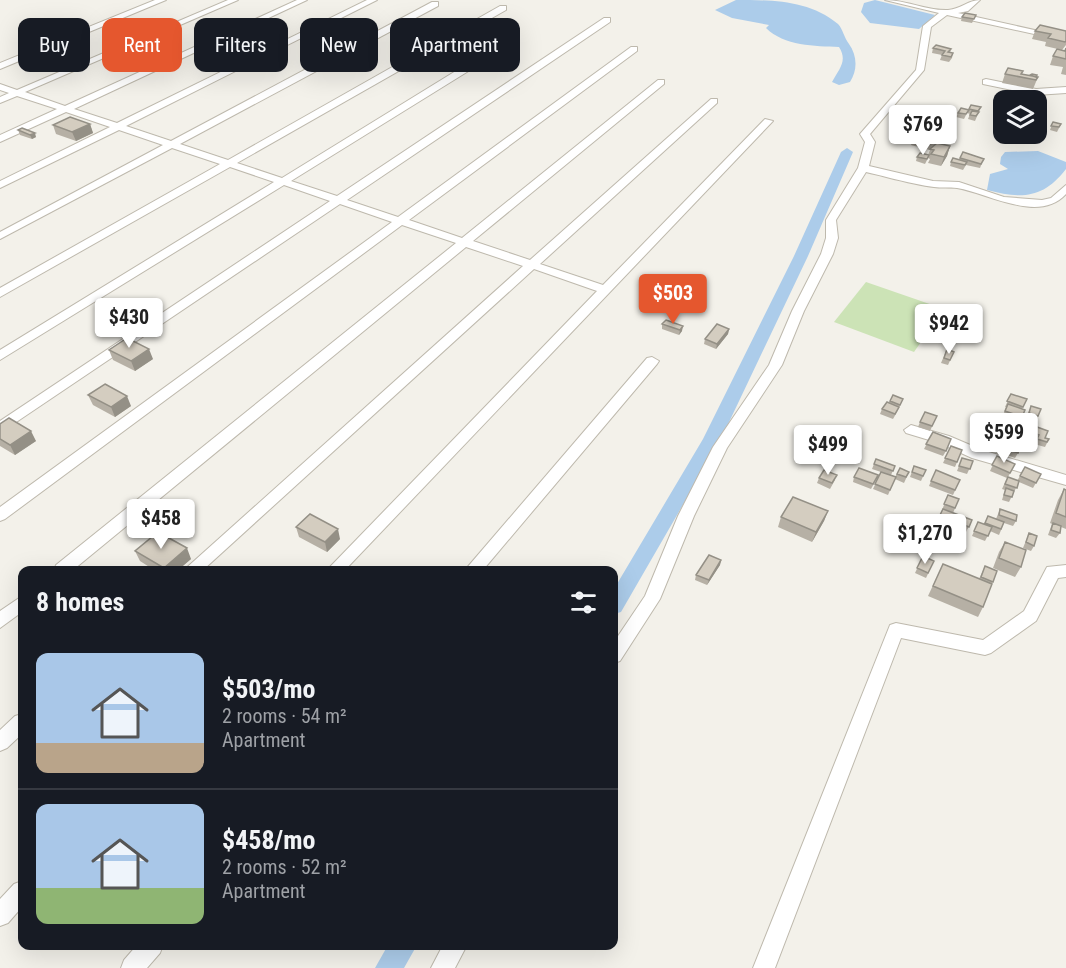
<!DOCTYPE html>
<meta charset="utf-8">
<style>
body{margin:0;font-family:"Roboto Condensed",sans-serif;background:#242831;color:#f1f3f6;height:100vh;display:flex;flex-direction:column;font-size:22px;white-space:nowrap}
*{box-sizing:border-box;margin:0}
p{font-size:20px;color:#9ea1a6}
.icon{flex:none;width:33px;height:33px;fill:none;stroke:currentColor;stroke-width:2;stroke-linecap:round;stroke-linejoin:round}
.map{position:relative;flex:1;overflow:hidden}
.sheet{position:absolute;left:18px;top:566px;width:600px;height:384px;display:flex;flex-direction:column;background:#171b24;border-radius:12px;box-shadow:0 6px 24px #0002}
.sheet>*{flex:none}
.hud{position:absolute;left:18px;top:18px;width:600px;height:54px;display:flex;gap:12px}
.fabs{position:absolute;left:993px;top:90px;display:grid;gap:12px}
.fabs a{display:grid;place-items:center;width:54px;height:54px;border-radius:12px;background:#171b24;box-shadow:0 6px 24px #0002;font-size:30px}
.price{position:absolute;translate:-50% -51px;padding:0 14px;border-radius:6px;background:#fff;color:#222;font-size:20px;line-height:39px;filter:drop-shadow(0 2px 3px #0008)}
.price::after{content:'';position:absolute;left:50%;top:36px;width:18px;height:14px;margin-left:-9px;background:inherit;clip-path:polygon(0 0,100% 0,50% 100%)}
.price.current{background:#e5572e;color:#fff}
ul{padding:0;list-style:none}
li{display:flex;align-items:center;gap:18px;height:150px;padding:0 18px}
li+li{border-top:2px solid #363941}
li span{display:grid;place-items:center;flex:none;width:168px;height:120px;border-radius:12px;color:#555}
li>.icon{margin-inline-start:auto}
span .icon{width:72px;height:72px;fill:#fffc;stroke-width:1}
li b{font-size:26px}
h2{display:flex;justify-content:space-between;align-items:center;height:72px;padding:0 18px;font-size:26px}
.chip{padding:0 21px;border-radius:12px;background:#171b24;box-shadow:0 6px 24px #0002;font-size:21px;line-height:54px}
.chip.current{background:#e5572e;color:#fff}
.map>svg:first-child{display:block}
</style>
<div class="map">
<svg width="1066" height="968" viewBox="0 0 1066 968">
<rect width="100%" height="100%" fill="#f3f1ea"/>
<path fill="#cce3b6" d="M866,282L944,309L914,352L834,322Z"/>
<path fill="#acccea" d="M736,0C772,0 809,0 838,24C843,29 844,38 849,44C857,55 858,70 850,82L839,85L832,82C839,69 848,61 839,47C815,46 784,46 766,28L769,25L732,18L715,10Z
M875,0L935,15L919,29L870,23L861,12L864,3Z
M1038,151L1066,162V169C1043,199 1021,199 987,190L990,174L1008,169L1000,164L1001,157L1005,152Z"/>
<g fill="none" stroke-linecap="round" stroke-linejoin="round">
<path fill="#acccea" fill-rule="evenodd" d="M847,148L853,152L808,256L721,439L621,612L614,614V589L703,439L794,256L841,152Z
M388,945H417L404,968H375Z"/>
<g stroke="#beb9ad" stroke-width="2">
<path id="minor" d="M155,0H166L0,69V63Z
M228,0H238L25,92L65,106L297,0H307L74,109L117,123L367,0H377L126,126L171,141L432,2H438V6L180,144L228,160L500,6H506V10L237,163L282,178L498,45H504V49L291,181L337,196L604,18H610V22L347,200L398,217L631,47H637V51L409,220L462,238L658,80H664V84L473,241L530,260L711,99H717V103L540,264L603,285L765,119L773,121L345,570H327L597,291L534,269L203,570H184L523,266L466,247L73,570H54L56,565L456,243L402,225L5,519L0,521V507L392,222L340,204L0,433V421L330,201L284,185L0,360V350L274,182L230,167L0,297V288L220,164L172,148L0,239V232L163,145L119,130L0,188V181L110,127L66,112L0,142V135L57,109L17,96L0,103V97L9,93L0,90V84L17,90Z
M885,0C906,0 928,11 948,10C961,9 968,0 980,0L968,11L958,13L1066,37V41L947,15L931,27L924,70L870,134L875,142L869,166L933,181L959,182L1004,197L1042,200L1051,198L1066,185V194C1039,224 988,193 957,188C949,187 941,188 934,187C911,184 888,177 866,172L836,220L838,238L833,254L804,311L782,365L727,448L694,516L660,599L620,661L614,663V642L645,596L678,516L713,447L769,365L792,311L821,254L826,238V220L858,168L865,142L860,134L916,70L923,26L939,13Z
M986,79L1036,89L1066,87V93L1036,95L983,84V80Z
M652,357L659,361L657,364L483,570H465L647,358Z
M911,425L949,436L982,450L1066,475V485L972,458L939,443L906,433L904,430Z
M1066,565V577L1058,578L1036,621L991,653L985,655L901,638L775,968H753L890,625L896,623L983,640L1024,611L1047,567Z
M22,596V612L0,628V611Z
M22,714V734L7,748L0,751V730L15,716Z
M22,881V907L8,923L0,926V899L14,884Z
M137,945H163L160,953L147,968H121L124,960Z
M443,945H467L455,968H431Z"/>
</g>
<use href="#minor" fill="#fff" fill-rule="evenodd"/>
</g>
<path fill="#b6b0a5" d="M976,15L972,23L961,21L962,17Z
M1035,31H1066V45L1062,50L1045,46L1046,42L1032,39Z
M933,48L951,49L950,53H953L952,58L949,62L940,60L942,55L932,53Z
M1066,48V75L1061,74L1063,67L1050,65L1053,56L1065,51Z
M1005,74H1022L1038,77L1033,89L1002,83Z
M971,105L981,107L975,121L968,119L970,114L967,113L964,119L956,117L958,113L969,110Z
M1053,122L1061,124L1057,132L1050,130Z
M90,124L93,133L76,141L56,134L53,125Z
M945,127L942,136L937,143L950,146L947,156L941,166L928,163L930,159L928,158L925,164L916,161L917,157L928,155L930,150L911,145L914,136Z
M18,130L36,137L32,139L20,135Z
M1013,134H1034L1032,140L1013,135Z
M960,158L982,163L980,168L966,165L963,170L950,166L951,162L959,160Z
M662,324L682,331L679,335L662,329Z
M729,329L728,334L716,349L704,344L705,339Z
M947,349L954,352L948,365L941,363Z
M109,350L153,359L135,371L113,360Z
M1011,394L1027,399L1022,409L1025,410L1020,422L1021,427L1018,433L1010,430L1014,420L1003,416L1006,407H1005Z
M88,395L131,406L115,417L93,405Z
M893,395L903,399L897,412L893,419L880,414L882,409L889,403Z
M1031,406L1038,416L1035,421L1026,418Z
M937,416L930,431L918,427L920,422Z
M1025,422L1032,425L1024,443L1018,440L1023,432L1021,431Z
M0,424L36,441L15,455L0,446Z
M1037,427L1045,438L1049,439L1045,447L1034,444L1036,440L1031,438Z
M933,432L946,451L943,456L924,449Z
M1009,440L1018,453L1015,458L1004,454Z
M951,446L962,450L955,467L943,463Z
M997,456L1015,464L1008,477L1017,481L1020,476L1041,474L1033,488L1019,482L1009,502L1002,500L1005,490L1002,489L1007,478L990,471Z
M962,458L973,461L967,474L957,471Z
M874,464L895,466L891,475L895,477L900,468L909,472L904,483L895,479L888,495L873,489L881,472L872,469Z
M914,466L926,470L921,481L910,477Z
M854,477L876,480L871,489L853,482Z
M819,478L835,480L830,489L817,483Z
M960,480L953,495L929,486L931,481Z
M1064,489L1066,490V529L1061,527L1060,533L1056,538L1048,535L1052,524L1050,523L1058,500Z
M948,495L959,499L953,513L972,520L966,532L945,524L938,544L929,541L935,524L937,519L938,520Z
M1000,509L1016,521L1013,526L1004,523L999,535L990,531L985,541L972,536L978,522L984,524L988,516L996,519Z
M828,511L824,521L812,542L778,527L781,517Z
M897,516L910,521L900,542L887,537Z
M296,527L340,539L327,552L299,537Z
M1029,533L1034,546L1031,551L1023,548Z
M1005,542L1021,567L1015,577L993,568L999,552Z
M135,551L191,559L178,570H154L140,561Z
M923,556L934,561L926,578L915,573Z
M721,560L720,565L707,585L695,580L696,575Z
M943,564L979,579L985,566L997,571L983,607L978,617L928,596Z"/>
<path fill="#949086" d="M90,124L93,133L76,141L72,132Z
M945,127L942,136L933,150L936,141Z
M35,133L36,137L32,139L30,135Z
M950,146L947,156L941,166L944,157Z
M683,326L682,331L679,335L680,330Z
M729,329L728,334L716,349L717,344Z
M149,349L153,359L135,371L131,361Z
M127,396L131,406L115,417L111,407Z
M31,431L36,441L15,455L10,445Z
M828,511L824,521L812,542L816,532Z
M338,529L340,539L327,552L325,542Z
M187,548L191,559L178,570H165L164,568Z
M721,560L720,565L707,585L709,580Z"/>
<path fill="#d4cdc0" stroke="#949086" stroke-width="1.5" d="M965,13L976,15L974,19L962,17Z
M1040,25L1066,31V41L1065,42L1048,38L1051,34L1035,31Z
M936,45L951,49L948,52L953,53L951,57L942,55L945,51L933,48Z
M1066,48V59L1053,56L1057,49L1065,51Z
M1008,68L1023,71L1021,74L1038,77L1036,80L1005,74Z
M1032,74L1037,75L1036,77L1030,75Z
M971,105L981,107L978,111L969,109Z
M961,108L969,110L966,114L958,113Z
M972,111L979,112L976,116L970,115Z
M70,117L90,124L72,132L53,125Z
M923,122L945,127L936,141L914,136Z
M1053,122L1061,124L1059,127L1051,126Z
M22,128L35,133L30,135L18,130Z
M937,143L950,146L944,157L931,154L934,150L930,149Z
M963,152L984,159L981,164L960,158Z
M920,153L929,155L927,159L917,157Z
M953,158L967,162L965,165L951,162Z
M666,320L683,326L680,330L662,324Z
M717,324L729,329L717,344L705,339Z
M127,338L149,349L131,361L109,350Z
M947,349L954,352L950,360L944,358Z
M105,384L127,396L111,407L88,395Z
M1011,394L1027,399L1023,407L1007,401Z
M893,395L903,399L900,405L890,401Z
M887,402L899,407L895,414L882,409Z
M1008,404L1025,410L1022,417L1005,411Z
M1031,406L1041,409L1038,416L1029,413Z
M925,412L937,416L932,426L920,422Z
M9,418L31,431L10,445L0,439V424Z
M1014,420L1022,422L1021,427L1013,425Z
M1025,422L1032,425L1031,429L1023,426Z
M1037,427L1048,431L1045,438L1049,439L1047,442L1037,439L1039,435L1034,433Z
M1024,429L1030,431L1027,438L1021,435Z
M933,432L951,439L946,451L926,444Z
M1009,440L1021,444L1018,453L1006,449Z
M951,446L962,450L957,462L945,458Z
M997,456L1015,464L1010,473L992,465Z
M962,458L973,461L970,469L959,466Z
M876,459L895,466L893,471L874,464Z
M914,466L926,470L923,476L912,472Z
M1025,467L1041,474L1036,483L1020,476Z
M859,468L878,475L873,484L854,477Z
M900,468L909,472L906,477L897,474Z
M824,470L837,475L832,483L819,478Z
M936,470L960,480L955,490L931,481Z
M881,472L896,477L890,490L875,484Z
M1008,477L1019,481L1017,488L1005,484Z
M1006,488L1014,491L1012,497L1004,495Z
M1064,489L1066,490V517L1056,513Z
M948,495L959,499L955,508L944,504Z
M793,497L828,511L816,532L781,517Z
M943,509L972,520L969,527L940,515Z
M1000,509L1017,515L1016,521L999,515Z
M310,514L338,529L325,542L296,527Z
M897,516L910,521L902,537L889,532Z
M988,516L1004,522L1001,529L985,523Z
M937,519L945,522L940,539L931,536Z
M978,522L992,527L988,536L974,531Z
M1053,523L1061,526L1060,533L1051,530Z
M158,532L187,548L164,568L135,551Z
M1029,533L1037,536L1034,546L1026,542Z
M1005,542L1026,550L1021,567L999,558Z
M709,555L721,560L709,580L696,575Z
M923,556L934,561L928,573L917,568Z
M943,564L992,584L983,607L933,586Z
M985,566L997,571L993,582L981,577Z"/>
</svg>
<div class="fabs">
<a><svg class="icon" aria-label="layers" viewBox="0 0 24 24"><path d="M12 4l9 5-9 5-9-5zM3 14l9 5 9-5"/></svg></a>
</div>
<b class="price" style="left:923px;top:156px">$769</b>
<b class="price current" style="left:673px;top:325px">$503</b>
<b class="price" style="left:129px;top:349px">$430</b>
<b class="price" style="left:949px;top:355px">$942</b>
<b class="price" style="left:1004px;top:464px">$599</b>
<b class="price" style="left:828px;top:476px">$499</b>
<b class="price" style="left:161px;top:550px">$458</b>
<b class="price" style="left:925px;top:565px">$1,270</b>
<div class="hud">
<a class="chip">Buy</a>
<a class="chip current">Rent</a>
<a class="chip">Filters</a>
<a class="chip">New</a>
<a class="chip">Apartment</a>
</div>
<section class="sheet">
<h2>8 homes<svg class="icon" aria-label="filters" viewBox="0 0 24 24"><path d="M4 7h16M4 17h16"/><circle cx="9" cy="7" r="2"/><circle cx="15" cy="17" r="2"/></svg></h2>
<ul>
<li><span style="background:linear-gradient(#a9c7e8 75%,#b9a48a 0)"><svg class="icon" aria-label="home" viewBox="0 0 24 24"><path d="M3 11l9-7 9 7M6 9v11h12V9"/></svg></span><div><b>$503/mo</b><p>2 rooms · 54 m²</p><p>Apartment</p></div></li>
<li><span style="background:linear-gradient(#a9c7e8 70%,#8fb573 0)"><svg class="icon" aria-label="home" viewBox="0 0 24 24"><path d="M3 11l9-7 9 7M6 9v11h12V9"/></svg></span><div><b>$458/mo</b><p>2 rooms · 52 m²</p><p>Apartment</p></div></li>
</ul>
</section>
</div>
